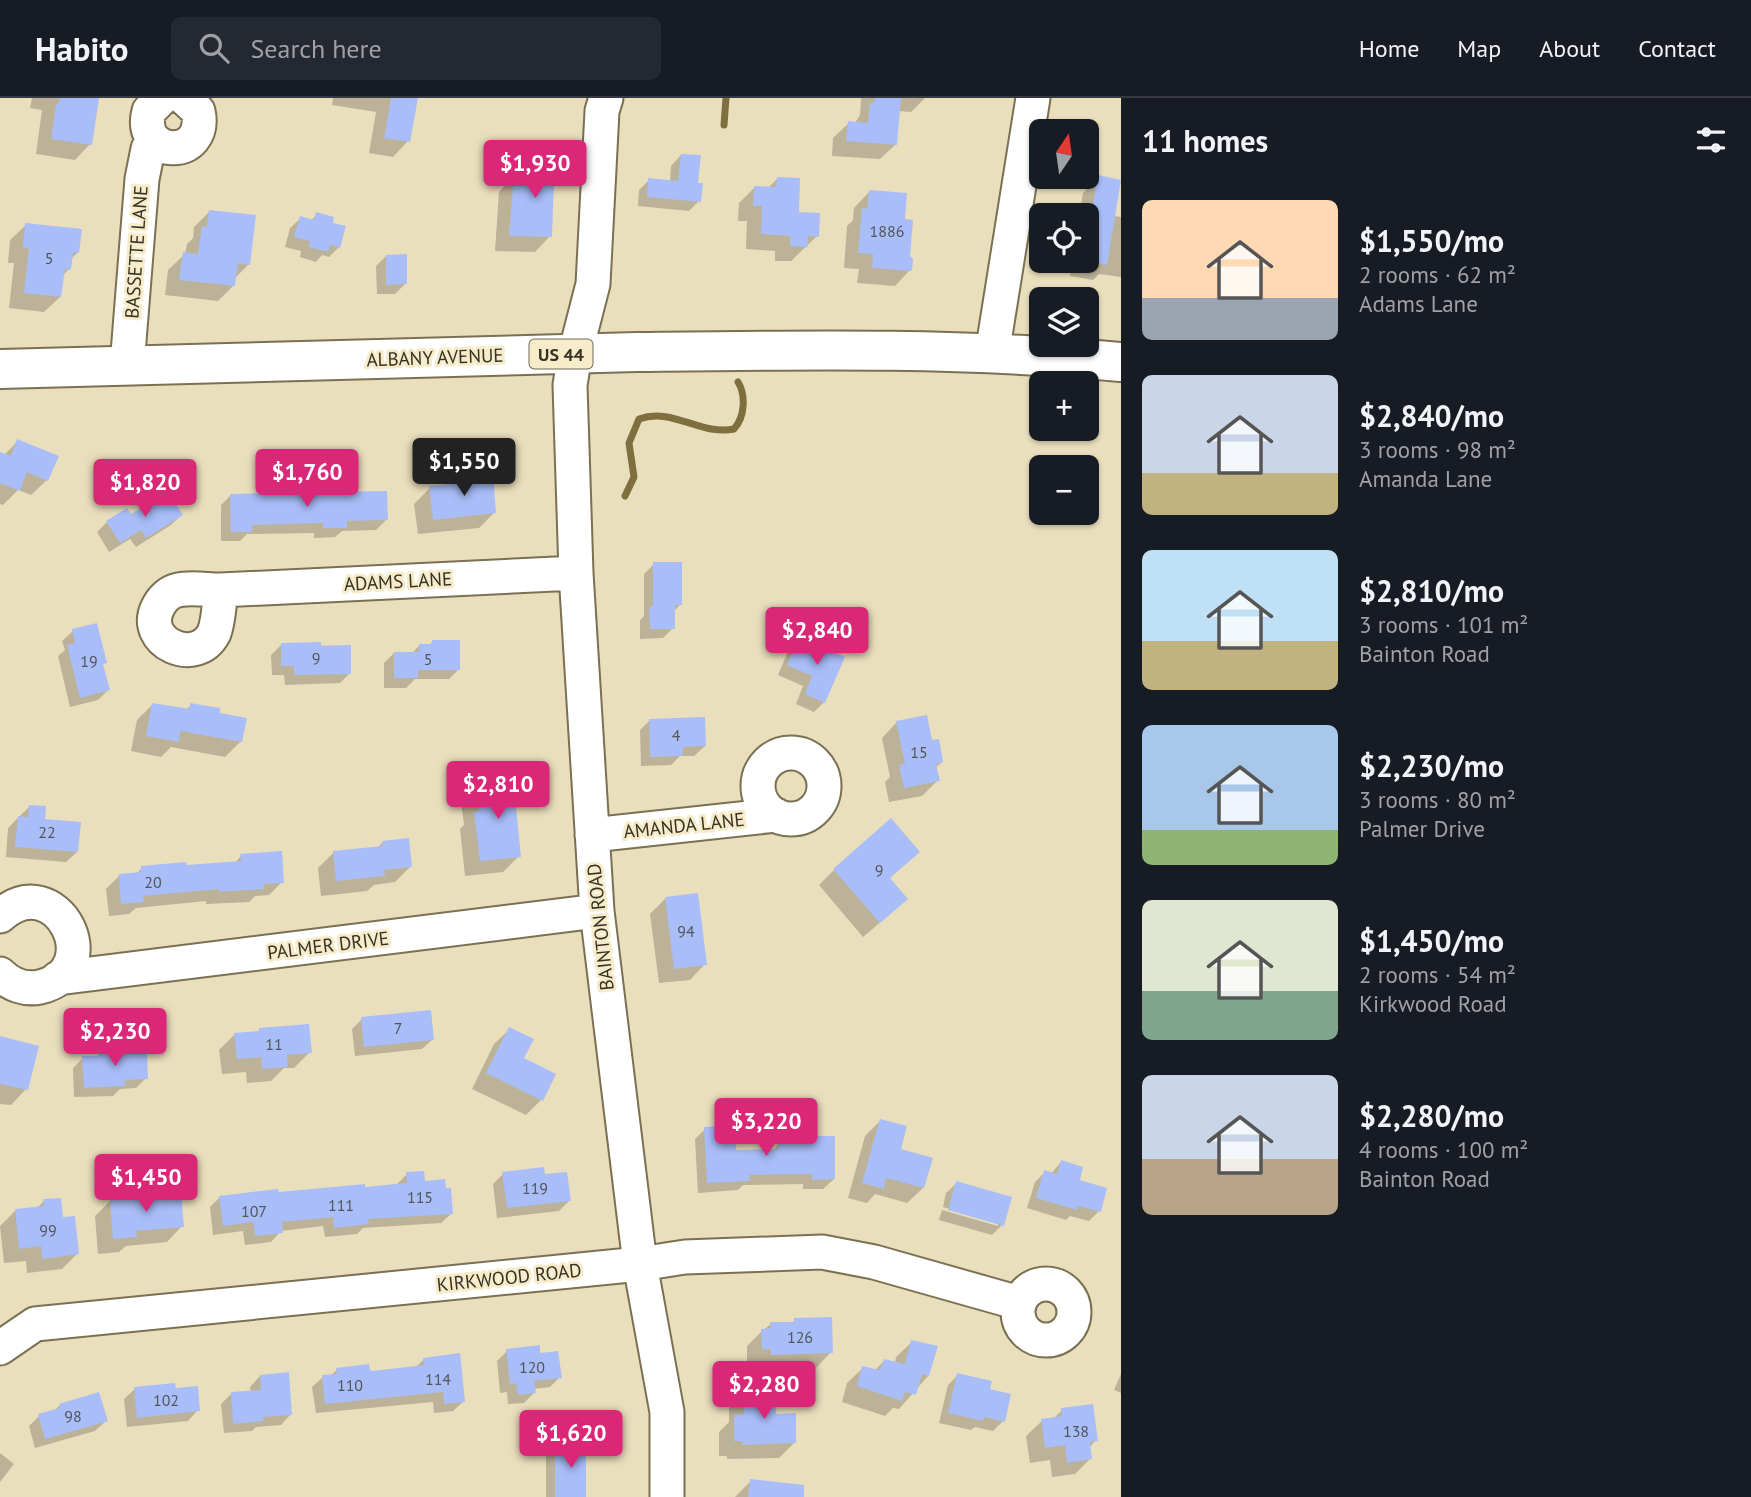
<!DOCTYPE html>
<meta charset="utf-8">
<style>
body{margin:0;font-family:"PT Sans",sans-serif;background:#242831;color:#f1f3f6;height:100vh;display:flex;flex-direction:column;font-size:26px;white-space:nowrap}
*{box-sizing:border-box;margin:0}
p{font-size:23px;color:#9ea1a6}
.icon{flex:none;width:38px;height:38px;fill:none;stroke:currentColor;stroke-width:2;stroke-linecap:round;stroke-linejoin:round}
.map{position:relative;flex:1;overflow:hidden}
.panel{display:flex;flex-direction:column;background:#171b24;width:630px}
.panel>*{flex:none}
.needle{width:46px;rotate:13deg}
.tools{position:absolute;left:1029px;top:21px;display:grid;gap:14px}
.tools a{display:grid;place-items:center;width:70px;height:70px;border-radius:10px;background:#171b24;box-shadow:0 2px 5px #0004;font-size:35px}
.price{position:absolute;translate:-50% -60px;padding:0 16px;border-radius:7px;background:#db2777;color:#fff;font-size:23px;line-height:46px;filter:drop-shadow(0 2px 4px #0008)}
.price::after{content:'';position:absolute;left:50%;top:42px;width:21px;height:16px;margin-left:-10px;background:inherit;clip-path:polygon(0 0,100% 0,50% 100%)}
.price.on{background:#222;color:#fff}
ul{padding:0;list-style:none}
li{display:flex;align-items:center;gap:21px;height:175px;padding:0 21px}
li span{display:grid;place-items:center;flex:none;width:196px;height:140px;border-radius:10px;color:#555}
li>.icon{margin-inline-start:auto}
span .icon{width:84px;height:84px;fill:#fffc;stroke-width:1}
li b{font-size:30px}
h2{display:flex;justify-content:space-between;align-items:center;height:84px;padding:0 21px;font-size:30px}
header{display:flex;align-items:center;gap:42px;box-sizing:border-box;height:98px;padding:0 35px;background:#171b24;border-bottom:2px solid #363941}
header strong{font-size:33px}
nav{display:flex;gap:38px;margin-inline-start:auto;font-size:24px}
.search{width:490px;height:63px;background:#242831;display:flex;align-items:center;gap:18px;box-sizing:border-box;padding:0 24px;border-radius:10px;color:#9ea1a6;font-size:26px}
main{display:flex;flex:1;min-height:0}
.map>svg:first-child{display:block}
</style>
<header>
<strong>Habito</strong>
<div class="search"><svg class="icon" aria-label="search" viewBox="0 0 24 24"><circle cx="10" cy="10" r="6"/><path d="M15 15l6 6"/></svg>Search here</div>
<nav><a>Home</a><a>Map</a><a>About</a><a>Contact</a></nav>
</header>
<main>
<div class="map">
<svg width="1121" height="1399" viewBox="0 0 1121 1399">
<rect width="100%" height="100%" fill="#eadfbd"/>
<path fill="#0003" d="M32,0H97L90,46L75,62L36,56L42,12L30,10Z
M333,0H416L408,43L393,59L369,55L376,14L332,7Z
M861,0H925L911,14L898,13L896,46L880,61L832,58L833,40L849,25H855L860,17Z
M681,57L696,87L699,103L689,113L638,108L639,92L649,82L670,84L671,68Z
M537,61L560,82L552,90L550,138L535,154L495,153L499,94L514,78L522,79Z
M1099,79L1114,118L1121,119V179L1099,176L1093,182L1070,178L1071,167L1061,165L1062,163H1087V117H1075L1080,112L1083,95Z
M778,80L797,116L817,138L791,163H775V153L746,151L747,123H738L739,105L754,90L767,91Z
M869,94L903,123L910,172L895,188L857,185L859,171L844,170L847,128L853,122L854,110Z
M209,114L249,166L234,181V187L218,203L165,197L168,172L185,156L187,146L193,140L194,129Z
M317,116L331,126L339,149L329,159L322,157L316,164L300,159L301,153L285,149L290,130L301,120L311,123Z
M26,127L77,155L70,162L69,171L62,178L60,199L44,214L9,210L14,165H8L10,142Z
M386,158L405,186L395,196H377L376,168Z
M18,343L47,382L31,397L18,392L3,407L0,406V356L4,357Z
M462,382L495,414L479,430L418,436L414,406L430,390L457,387Z
M231,397L386,422L376,432L342,433L335,439L314,440V435L247,436L240,443H221V407Z
M181,417L171,427L136,449L130,441L109,454L97,434L107,424L131,419Z
M654,466L681,506L673,514V530L663,540L640,541V522L644,518V476Z
M73,533L105,564L102,567L108,592L98,602L70,609L58,558L65,552L62,543Z
M799,541L824,604L814,614L796,606L803,588L778,577L789,551Z
M432,544L459,571L449,581H415L406,590H384V565L394,555H412L419,548H429Z
M281,547L349,548L350,575L340,585L285,587L284,577H272L271,557Z
M152,607L186,612L191,607L218,616L241,643L225,659L171,649L161,659L131,653L137,622Z
M650,622L705,648L694,658H680L671,667L641,668L640,632Z
M897,624L930,644L942,664L935,670L938,682L922,698L889,704L885,684L890,679L882,640Z
M477,688L519,758L503,774L465,778L460,731L464,727L461,704Z
M30,708L77,754L66,764L6,759L8,730Z
M382,745L410,769L395,784L374,787L367,793L321,798L318,770L333,755L377,750Z
M241,758L282,784L269,797L255,798L249,804L206,806V803L136,810L129,816L109,818L106,791L119,778L135,777L142,770L234,766Z
M834,772L889,781L890,816L863,839L819,787Z
M666,800L705,866L690,882L659,885L650,816Z
M362,921L433,941L422,951L355,958L352,931Z
M510,931L541,1002L526,1017L472,991L494,946Z
M260,932L310,954L294,970H284L271,983L247,985L246,974L222,976L219,952L235,936L257,934Z
M0,940L26,991L11,1007L0,1006Z
M100,955L146,980L136,990L120,991L113,998L74,999L73,970L83,960H96Z
M880,1023L923,1090L907,1105L875,1096L867,1105L848,1100L865,1038Z
M705,1031L735,1054L773,1053L778,1047H794L801,1040L834,1081L823,1091H803V1086L743,1087L738,1092L698,1095L695,1041Z
M1061,1064L1099,1113L1089,1123L1070,1118L1066,1122L1027,1110L1035,1084L1045,1074L1051,1076Z
M407,1076L424,1085L452,1115L441,1125L363,1130L357,1136L325,1139L323,1128L281,1133L271,1144L245,1147L243,1133L213,1137L210,1109L220,1099L363,1091L397,1086Z
M503,1076L544,1078L569,1103L559,1113L497,1120L493,1086Z
M957,1085L1002,1127L992,1137L939,1122L942,1112L998,1128V1125L943,1109L946,1095Z
M44,1103L62,1121L77,1156L62,1171L27,1175L26,1163L4,1165L0,1128L15,1113L36,1111Z
M110,1103L182,1128L167,1144L126,1148L119,1154L98,1156L95,1118Z
M795,1222L831,1254L816,1270L756,1272V1266H747V1248L762,1233L771,1226H791Z
M912,1244L928,1278L899,1311L893,1310L885,1318L842,1304L847,1285L863,1270L874,1273L884,1263L895,1265L896,1259Z
M507,1253L539,1257L560,1279L550,1289L533,1291L534,1295L524,1305L508,1306L507,1294L500,1295L497,1263Z
M424,1261L464,1303L453,1313L434,1315L433,1304L316,1315L312,1289L323,1279L330,1278L337,1272L373,1275L415,1270Z
M1121,1276V1295L1114,1292Z
M958,1277L1003,1323L993,1333L975,1329L971,1332L939,1325L948,1287Z
M260,1278L291,1316L281,1327L256,1329L252,1333L224,1335L221,1306L231,1296L251,1294L250,1289Z
M135,1291L174,1292L198,1312L188,1323L127,1329L124,1301Z
M744,1295L774,1317L794,1345L779,1360L727,1361V1358H719V1334L729,1324V1310Z
M60,1307L106,1323L95,1333L35,1350L29,1328L39,1318L53,1314Z
M1062,1312L1096,1342L1089,1350L1090,1361L1075,1376L1052,1379L1050,1362L1030,1365L1026,1338L1042,1323L1053,1321Z
M556,1345L584,1399H546V1355Z
M0,1355L14,1366L0,1384Z
M751,1383L775,1399H735Z"/>
<g fill="none" stroke-linecap="round" stroke-linejoin="round">
<path stroke="#7f6f3f" stroke-width="7" d="M724,27L726,0
M625,398L634,379L629,345L639,321C673,309 701,338 734,331C745,319 746,297 738,284"/>
</g>
<path fill="#a9bdf8" d="M60,0H99L92,47L51,41L56,7L59,5Z
M391,0H418L410,44L384,40Z
M875,0H901L897,47L846,43L848,23L868,25L870,5H874Z
M681,56L701,57L698,85H703L701,104L647,99L648,80L678,83Z
M537,59L562,60L561,83L554,82L552,139L509,138L514,77L536,78Z
M1098,77L1121,82L1107,167L1087,163V106L1093,107Z
M777,79L800,80L799,114L820,115L819,139L808,138V149L790,148V138L761,136L762,108H753L754,88L776,89Z
M869,92L907,95L905,121L913,122L910,158L913,161L912,173L872,170L873,156L858,155L862,110L867,111Z
M209,112L256,117L250,167L238,165L235,188L179,182L183,154L198,156L202,128L207,129Z
M316,114L334,119L333,125L346,128L340,150L330,147L328,154L309,149L310,143L294,139L300,118L314,122Z
M25,125L82,131L79,155H73L71,172L65,171L61,199L24,195L29,150H23Z
M407,156V186L386,187V157Z
M17,341L59,358L48,383L27,374L20,393L0,385V354L11,358Z
M493,377L496,415L433,422L429,388L462,385L461,380Z
M387,393L388,422L347,423V430H323V425L252,427V434H231L230,396Z
M168,394L183,417L146,440L141,432L120,445L106,423L127,410L131,416Z
M653,464H682V507H675V531H650L649,510L653,507Z
M97,525L107,565L103,566L110,592L80,600L67,547L75,545L72,531Z
M799,539L845,559L825,605L805,596L812,578L787,567Z
M432,542H460V572H418V580H394V554H419V546H432Z
M321,544V548L351,547V576L294,577V568H281V545Z
M152,605L190,611V605L220,610V615L247,620L242,644L180,633L179,644L146,638Z
M927,617L932,642L939,641L943,664L936,666L940,683L904,690L899,667L905,666L896,623Z
M705,619L706,648L683,649V658L650,659L649,621Z
M516,683L519,709L516,710L521,759L480,763L474,714L479,713L476,686Z
M29,707L46,708L45,721L81,724L78,754L15,749L18,718L28,719Z
M891,720L920,754L890,780L908,801L880,825L833,771Z
M409,740L412,769L384,772L385,778L336,783L333,753L382,748V743Z
M282,753L284,785L264,786V791L219,794V791L143,798L144,804L121,806L119,776L141,774V768L186,764L187,767L241,763L240,756Z
M698,795L707,867L674,871L665,799Z
M431,912L434,942L364,949L361,919Z
M309,926L312,955L287,957L288,969L262,971L261,959L237,961L234,935L259,933V930Z
M509,929L534,941L524,960L556,976L543,1003L486,975Z
M0,938L39,948L28,992L0,986Z
M147,951L148,981L125,982V988L84,990L82,958H100V953Z
M880,1021L907,1028L901,1051L933,1060L924,1090L886,1080L884,1091L862,1085Z
M735,1027L736,1052L778,1051V1045H801V1038H835V1081L812,1082V1076L749,1077L750,1083L707,1085L704,1029Z
M1061,1062L1083,1069L1080,1082L1107,1090L1101,1114L1078,1108L1077,1112L1036,1100L1044,1072L1057,1076Z
M544,1069L545,1076L567,1074L571,1103L507,1110L502,1074Z
M424,1073L425,1083L445,1081L446,1090H451L453,1116L368,1121L369,1126L334,1130L333,1119L282,1124L283,1135L255,1138L253,1124L223,1128L219,1098L278,1091L279,1094L365,1086V1089L407,1085L406,1074Z
M956,1083L1012,1099L1004,1128L948,1112Z
M181,1095L184,1129L136,1133L137,1139L113,1141L110,1101Z
M61,1100L63,1119L75,1118L79,1156L42,1161L41,1148L19,1151L15,1111L44,1108L43,1101Z
M832,1219L833,1255L771,1257V1251L762,1252L761,1231L771,1230L770,1224H794V1220Z
M911,1242L938,1248L929,1278L922,1276L916,1297L905,1294L902,1303L857,1288L862,1268L880,1272L884,1261L905,1266Z
M540,1247V1255L558,1253L562,1280L534,1283L536,1295L518,1297L516,1285L510,1286L506,1251Z
M460,1255L465,1304L444,1306L443,1294L325,1306L322,1277L337,1276L336,1270L369,1266L370,1272L373,1273L424,1267L423,1260Z
M289,1274L292,1317L263,1319L264,1323L233,1326L231,1294L261,1292L260,1277Z
M957,1275L992,1283L990,1291L1011,1296L1005,1324L984,1319L983,1323L948,1315Z
M175,1285L176,1290L198,1288L200,1313L137,1320L134,1289Z
M775,1292L776,1316L796,1315V1345L742,1347V1343H734V1317L744,1316L743,1293Z
M99,1294L108,1323L45,1341L38,1316L60,1310L59,1306Z
M1093,1306L1098,1343L1090,1344L1092,1361L1067,1365L1065,1347L1045,1350L1041,1321L1062,1318L1061,1310Z
M555,1344H586V1399H555Z
M750,1381L804,1387V1399H748Z"/>
<g fill="none" stroke-linecap="round" stroke-linejoin="round">
<g stroke="#7a7052" stroke-width="37">
<path id="minor" d="M162,0L149,13C136,61 209,63 198,13L184,0
M606,0L602,13L593,186L575,256L570,287L576,475L597,813L640,1166L667,1314V1399
M992,256L1033,0
M127,268L142,81L148,51L156,44
M221,492C219,505 219,522 214,535C196,570 140,544 158,509C162,501 169,494 178,492C191,489 207,492 221,492L576,475
M758 688a33 33 0 1 1 66 0a33 33 0 1 1-66 0Z
M592,737L776,717
M0,818C56,767 110,872 40,889C25,892 11,887 0,876
M58,880L597,813
M1018 1214a28 28 0 1 1 56 0a28 28 0 1 1-56 0Z
M0,1250L35,1226L640,1166L685,1159L822,1154L874,1164L1019,1205"/>
</g>
<g stroke="#7a7052" stroke-width="42">
<path id="highway" d="M0,271C212,266 424,258 637,254C798,252 960,249 1121,264"/>
</g>
<use href="#minor" stroke="#fff" stroke-width="33"/>
<use href="#highway" stroke="#fff" stroke-width="38"/>
</g>
<g text-anchor="middle" dominant-baseline="central" stroke-width="6" stroke-linejoin="round" paint-order="stroke">
<g font-size="16" fill="#53555a">
<text x="887" y="133">1886</text>
<text x="49" y="160">5</text>
<text x="316" y="560">9</text>
<text x="428" y="561">5</text>
<text x="89" y="563">19</text>
<text x="676" y="637">4</text>
<text x="919" y="654">15</text>
<text x="47" y="734">22</text>
<text x="879" y="772">9</text>
<text x="153" y="784">20</text>
<text x="686" y="833">94</text>
<text x="398" y="930">7</text>
<text x="274" y="946">11</text>
<text x="535" y="1090">119</text>
<text x="420" y="1099">115</text>
<text x="341" y="1107">111</text>
<text x="254" y="1113">107</text>
<text x="48" y="1132">99</text>
<text x="800" y="1239">126</text>
<text x="532" y="1269">120</text>
<text x="438" y="1281">114</text>
<text x="350" y="1287">110</text>
<text x="166" y="1302">102</text>
<text x="73" y="1318">98</text>
<text x="1076" y="1333">138</text>
</g>
<rect fill="#f7ecca" stroke="#706a56" stroke-width="2" x="529.5" y="241.5" width="63" height="29" rx="5"/>
<g font-size="18" font-weight="bold" fill="#363225">
<text x="561" y="256">US 44</text>
</g>
<g font-size="19" fill="#363225" stroke="#f7ecca">
<text transform="translate(136 154) rotate(-86)">BASSETTE LANE</text>
<text transform="translate(435 259) rotate(-2)">ALBANY AVENUE</text>
<text transform="translate(398 483) rotate(-3)">ADAMS LANE</text>
<text transform="translate(684 727) rotate(-6)">AMANDA LANE</text>
<text transform="translate(600 829) rotate(-96)">BAINTON ROAD</text>
<text transform="translate(328 847) rotate(-7)">PALMER DRIVE</text>
<text transform="translate(509 1179) rotate(-6)">KIRKWOOD ROAD</text>
</g>
</g>
</svg>
<div class="tools">
<a><svg class="needle" viewBox="-14 -14 28 28"><path d="M0-13l5 13h-10z" fill="#e53935"/><path d="M0 13l5-13h-10z" fill="#9ea1a6"/></svg></a>
<a><svg class="icon" aria-label="locate" viewBox="0 0 24 24"><circle cx="12" cy="12" r="6"/><path d="M12 2v4M12 18v4M2 12h4M18 12h4"/></svg></a>
<a><svg class="icon" aria-label="layers" viewBox="0 0 24 24"><path d="M12 4l9 5-9 5-9-5zM3 14l9 5 9-5"/></svg></a>
<a>+</a>
<a>−</a>
</div>
<b class="price" style="left:535px;top:102px">$1,930</b>
<b class="price on" style="left:464px;top:400px">$1,550</b>
<b class="price" style="left:307px;top:411px">$1,760</b>
<b class="price" style="left:145px;top:421px">$1,820</b>
<b class="price" style="left:817px;top:569px">$2,840</b>
<b class="price" style="left:498px;top:723px">$2,810</b>
<b class="price" style="left:115px;top:970px">$2,230</b>
<b class="price" style="left:766px;top:1060px">$3,220</b>
<b class="price" style="left:146px;top:1116px">$1,450</b>
<b class="price" style="left:764px;top:1323px">$2,280</b>
<b class="price" style="left:571px;top:1372px">$1,620</b>
</div>
<section class="panel">
<h2>11 homes<svg class="icon" aria-label="filters" viewBox="0 0 24 24"><path d="M4 7h16M4 17h16"/><circle cx="9" cy="7" r="2"/><circle cx="15" cy="17" r="2"/></svg></h2>
<ul>
<li><span style="background:linear-gradient(#ffd9b3 70%,#9aa5b1 0)"><svg class="icon" aria-label="home" viewBox="0 0 24 24"><path d="M3 11l9-7 9 7M6 9v11h12V9"/></svg></span><div><b>$1,550/mo</b><p>2 rooms · 62 m²</p><p>Adams Lane</p></div></li>
<li><span style="background:linear-gradient(#c9d6e8 70%,#c2b280 0)"><svg class="icon" aria-label="home" viewBox="0 0 24 24"><path d="M3 11l9-7 9 7M6 9v11h12V9"/></svg></span><div><b>$2,840/mo</b><p>3 rooms · 98 m²</p><p>Amanda Lane</p></div></li>
<li><span style="background:linear-gradient(#bfe0f5 65%,#c2b280 0)"><svg class="icon" aria-label="home" viewBox="0 0 24 24"><path d="M3 11l9-7 9 7M6 9v11h12V9"/></svg></span><div><b>$2,810/mo</b><p>3 rooms · 101 m²</p><p>Bainton Road</p></div></li>
<li><span style="background:linear-gradient(#a9c7e8 75%,#8fb573 0)"><svg class="icon" aria-label="home" viewBox="0 0 24 24"><path d="M3 11l9-7 9 7M6 9v11h12V9"/></svg></span><div><b>$2,230/mo</b><p>3 rooms · 80 m²</p><p>Palmer Drive</p></div></li>
<li><span style="background:linear-gradient(#dfe7d0 65%,#7fa58c 0)"><svg class="icon" aria-label="home" viewBox="0 0 24 24"><path d="M3 11l9-7 9 7M6 9v11h12V9"/></svg></span><div><b>$1,450/mo</b><p>2 rooms · 54 m²</p><p>Kirkwood Road</p></div></li>
<li><span style="background:linear-gradient(#c9d6e8 60%,#b9a48a 0)"><svg class="icon" aria-label="home" viewBox="0 0 24 24"><path d="M3 11l9-7 9 7M6 9v11h12V9"/></svg></span><div><b>$2,280/mo</b><p>4 rooms · 100 m²</p><p>Bainton Road</p></div></li>
</ul>
</section>
</main>
